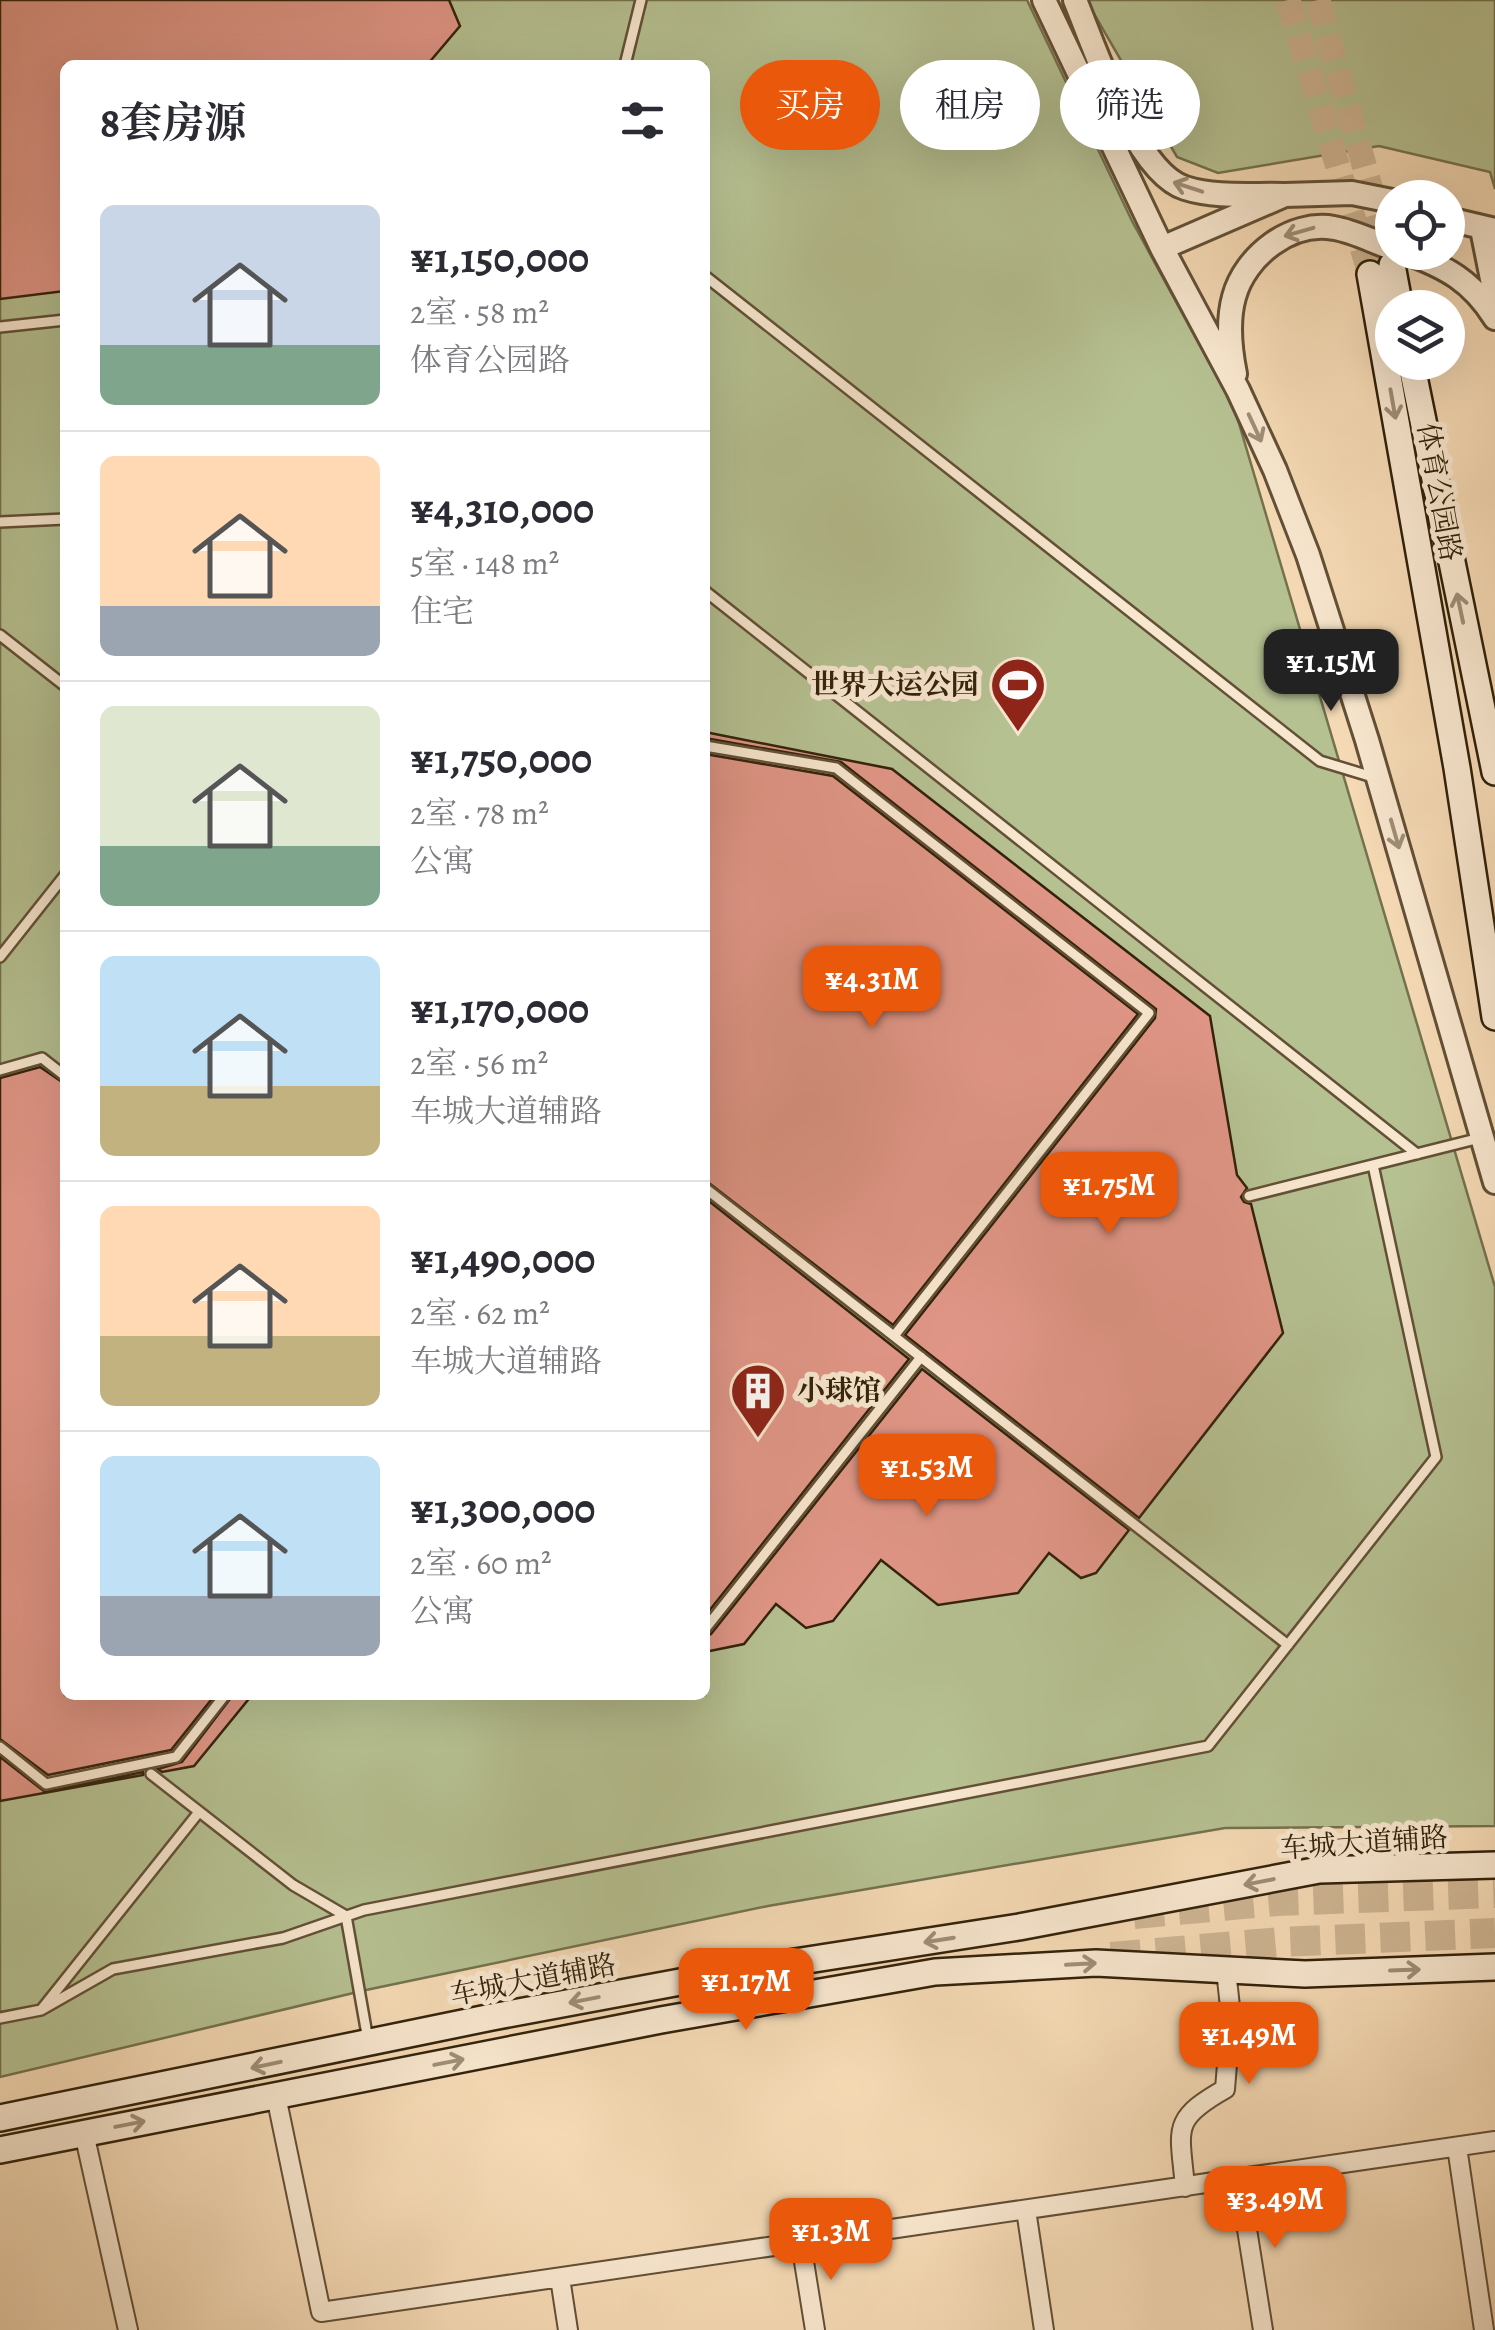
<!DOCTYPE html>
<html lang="zh">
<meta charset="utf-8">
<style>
body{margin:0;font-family:Alegreya,"Noto Serif SC",serif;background:#f2f2f3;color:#2b2b33;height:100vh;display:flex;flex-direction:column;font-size:38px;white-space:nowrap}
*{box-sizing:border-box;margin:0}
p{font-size:32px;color:#7c7c81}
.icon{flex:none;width:55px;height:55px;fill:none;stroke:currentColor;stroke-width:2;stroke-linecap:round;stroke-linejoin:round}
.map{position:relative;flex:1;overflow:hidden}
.side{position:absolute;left:60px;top:60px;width:650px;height:1640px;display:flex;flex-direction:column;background:#fff;border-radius:15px;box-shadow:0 10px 40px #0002}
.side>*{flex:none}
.top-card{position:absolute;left:740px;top:60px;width:605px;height:90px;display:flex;gap:20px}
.fabs{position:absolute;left:1375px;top:180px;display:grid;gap:20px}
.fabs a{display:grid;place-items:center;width:90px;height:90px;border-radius:50%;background:#fff;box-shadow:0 10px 40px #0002;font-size:50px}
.price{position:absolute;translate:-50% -85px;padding:0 22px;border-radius:20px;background:#ea580c;color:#fff;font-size:32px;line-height:65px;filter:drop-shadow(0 2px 5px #0008)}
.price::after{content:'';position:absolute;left:50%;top:60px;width:30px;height:22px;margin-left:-15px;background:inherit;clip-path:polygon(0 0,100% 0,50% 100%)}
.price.current{background:#222;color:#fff}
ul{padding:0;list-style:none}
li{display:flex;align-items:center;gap:30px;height:250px;padding:0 40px}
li+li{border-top:2px solid #e1e1e2}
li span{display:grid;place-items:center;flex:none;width:280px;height:200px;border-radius:15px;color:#555}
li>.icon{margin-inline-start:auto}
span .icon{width:120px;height:120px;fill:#fffc;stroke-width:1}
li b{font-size:42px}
h2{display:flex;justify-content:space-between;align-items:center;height:120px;padding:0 40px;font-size:42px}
.pill{padding:0 35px;border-radius:45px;background:#fff;box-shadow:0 10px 40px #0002;font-size:35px;line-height:90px}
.pill.current{background:#ea580c;color:#fff}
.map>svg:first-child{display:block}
</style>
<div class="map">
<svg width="1495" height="2330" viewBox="0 0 1495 2330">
<rect width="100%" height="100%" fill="#f5dab5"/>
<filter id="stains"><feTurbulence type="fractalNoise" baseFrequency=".002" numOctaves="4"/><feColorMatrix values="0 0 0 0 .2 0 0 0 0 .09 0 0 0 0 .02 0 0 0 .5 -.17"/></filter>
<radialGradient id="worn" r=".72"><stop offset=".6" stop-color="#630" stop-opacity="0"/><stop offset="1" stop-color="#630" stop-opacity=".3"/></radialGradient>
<path fill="#b6c192" stroke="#74724e" stroke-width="2.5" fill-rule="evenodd" d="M0,0H1027L1132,221L1235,410L1495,1287V1826L1225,1828L768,1906L366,1990L0,2077ZM65,65H705V1695H65Z
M1086,0H1495V189L1490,172L1379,146L1218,173L1177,157Z"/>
<path fill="#e19687" stroke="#32220b" stroke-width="2.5" d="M0,0H449L460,26L427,65H65V291L0,299Z
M705,732L892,769L1210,1016L1237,1175L1247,1188L1241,1197L1244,1202L1251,1204L1283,1333L1139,1518L905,1335L1155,1018L1156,1009L841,762L705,738Z
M705,754L833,776L1138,1014L893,1325L705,1180Z
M40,1067L65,1084V1695H215L171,1750L48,1775L0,1739V1078Z
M705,1198L909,1359L705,1616Z
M922,1369L1129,1530L1096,1573L1081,1578L1049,1553L1018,1593L938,1605L881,1560L833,1621L806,1628L776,1604L744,1644L705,1652V1637L711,1634Z
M233,1695H252L194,1766L162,1772L158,1769L182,1762Z
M0,1757L45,1792L143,1772V1775L0,1801Z"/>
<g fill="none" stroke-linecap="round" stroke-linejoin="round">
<path stroke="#ceb593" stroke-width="25" stroke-dasharray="25 12" stroke-linecap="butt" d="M1288,0L1370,274
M1318,0L1392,265"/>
<path stroke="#ceb593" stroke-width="30" stroke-dasharray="30 15" stroke-linecap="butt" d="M1134,1914L1277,1901L1495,1893
M1111,1957L1280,1942L1495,1933"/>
<g stroke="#635036" stroke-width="14">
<path id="service" d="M625,65L641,0
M705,276L1320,761L1376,778
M0,327L65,320
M0,522L65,519
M705,591L1417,1154
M0,635L65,686
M705,746L836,768L1149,1013L894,1336
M0,957L65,875
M0,1070L42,1058L65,1076
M705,1188L1288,1645
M1249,1196L1480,1138
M705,1629L921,1357
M0,1747L46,1784L176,1757L225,1695
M151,1774L293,1885L346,1916L368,2040
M41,2010L113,1969L283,1938L364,1910L1208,1746L1436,1457L1373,1165
M0,2018L41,2010L199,1812"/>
</g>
<g stroke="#635036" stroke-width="22">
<path id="minor" d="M276,2096L321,2312L1495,2141
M84,2133L128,2330
M1457,2147L1484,2330
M1239,2179L1263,2330
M1185,2187C1180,2129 1170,2120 1225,2089L1231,2016L1226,1970
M1026,2210L1044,2330
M801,2243L815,2330
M560,2278L568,2330"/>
</g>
<g stroke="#635036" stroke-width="28">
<path id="tertiary" d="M1044,0L1162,248L1238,390L1275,470L1308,555L1367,740L1495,1182
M1075,0C1095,48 1135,172 1185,188C1216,198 1252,194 1285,195
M1448,219L1495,230
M1482,229L1495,294
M1162,248L1285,195L1352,193L1392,201
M1405,252C1446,267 1472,281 1495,318
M1235,374C1230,349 1227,322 1234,297C1245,256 1291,220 1334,228C1353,231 1374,242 1392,248"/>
</g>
<g stroke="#32220b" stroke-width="30">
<path id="secondary" d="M1392,265L1400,308
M1370,274L1457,768L1495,1017
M1411,362L1495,772
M0,2118L492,2017L750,1969L1019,1927L1319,1870L1495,1865
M0,2150L661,2020L935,1972L1096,1963L1305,1974L1495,1967"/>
</g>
<use href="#service" stroke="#f8e7cf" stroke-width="9"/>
<use href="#minor" stroke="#f8e7cf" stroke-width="18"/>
<use href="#tertiary" stroke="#f8e7cf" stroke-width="22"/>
<use href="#secondary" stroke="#f8e7cf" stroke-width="25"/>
</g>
<defs><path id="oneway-shaft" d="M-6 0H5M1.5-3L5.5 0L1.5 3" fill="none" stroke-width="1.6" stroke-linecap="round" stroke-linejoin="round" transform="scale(2.5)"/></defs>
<g stroke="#9f8e77">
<use href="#oneway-shaft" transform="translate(1188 187) rotate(-162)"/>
<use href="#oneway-shaft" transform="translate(1299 232) rotate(164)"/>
<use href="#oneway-shaft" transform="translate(1393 404) rotate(80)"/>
<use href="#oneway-shaft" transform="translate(1255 428) rotate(65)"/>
<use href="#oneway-shaft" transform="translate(1460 608) rotate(-102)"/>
<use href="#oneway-shaft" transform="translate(1395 834) rotate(74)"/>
<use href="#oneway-shaft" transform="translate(1259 1882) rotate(169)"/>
<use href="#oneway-shaft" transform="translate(939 1940) rotate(171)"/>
<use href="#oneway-shaft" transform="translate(1081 1964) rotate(-3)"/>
<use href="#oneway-shaft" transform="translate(1405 1970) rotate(-2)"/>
<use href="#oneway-shaft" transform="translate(584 2000) rotate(169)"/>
<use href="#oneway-shaft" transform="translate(449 2062) rotate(-11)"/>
<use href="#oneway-shaft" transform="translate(266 2065) rotate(168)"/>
<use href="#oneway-shaft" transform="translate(130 2124) rotate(-11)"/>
</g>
<defs>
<g id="stadium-pin" transform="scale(2.875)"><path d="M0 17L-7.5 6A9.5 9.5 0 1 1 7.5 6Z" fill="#8f2418" stroke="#f8e7cf"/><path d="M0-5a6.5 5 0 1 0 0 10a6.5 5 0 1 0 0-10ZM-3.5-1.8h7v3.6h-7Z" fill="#fff"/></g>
<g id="building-pin" transform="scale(2.875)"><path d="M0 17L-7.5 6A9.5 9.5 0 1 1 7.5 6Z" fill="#8f2418" stroke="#f8e7cf"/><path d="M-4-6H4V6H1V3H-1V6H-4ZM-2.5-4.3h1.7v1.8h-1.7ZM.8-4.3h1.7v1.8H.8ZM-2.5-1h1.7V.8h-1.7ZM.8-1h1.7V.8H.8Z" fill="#fff"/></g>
</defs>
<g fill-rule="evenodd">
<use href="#stadium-pin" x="1018" y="685"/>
<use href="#building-pin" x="758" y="1391"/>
</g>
<g text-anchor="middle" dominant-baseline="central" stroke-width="10" stroke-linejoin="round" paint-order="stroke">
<g font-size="28" fill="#32220b" stroke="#f8e7cf">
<text transform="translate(1439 492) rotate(80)">体育公园路</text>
<text transform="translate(1364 1843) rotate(-4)">车城大道辅路</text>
<text transform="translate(533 1980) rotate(-11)">车城大道辅路</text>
</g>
<g font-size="28" font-weight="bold" fill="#32220b" stroke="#f8e7cf" text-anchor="end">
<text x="979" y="685">世界大运公园</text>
<text x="797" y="1391" text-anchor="start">小球馆</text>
</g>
</g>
<rect width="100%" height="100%" filter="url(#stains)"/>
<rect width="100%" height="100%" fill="url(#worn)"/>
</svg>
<div class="fabs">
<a><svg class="icon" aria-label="locate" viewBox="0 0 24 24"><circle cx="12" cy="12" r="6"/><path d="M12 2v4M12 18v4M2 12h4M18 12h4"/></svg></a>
<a><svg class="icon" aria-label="layers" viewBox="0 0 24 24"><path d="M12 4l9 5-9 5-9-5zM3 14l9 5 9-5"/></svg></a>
</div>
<b class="price current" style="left:1331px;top:714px">¥1.15M</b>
<b class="price" style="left:872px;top:1031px">¥4.31M</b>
<b class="price" style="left:1109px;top:1237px">¥1.75M</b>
<b class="price" style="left:927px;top:1519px">¥1.53M</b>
<b class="price" style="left:746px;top:2033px">¥1.17M</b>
<b class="price" style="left:1249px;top:2087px">¥1.49M</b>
<b class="price" style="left:1275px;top:2251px">¥3.49M</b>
<b class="price" style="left:831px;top:2283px">¥1.3M</b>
<div class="top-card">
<a class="pill current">买房</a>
<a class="pill">租房</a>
<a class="pill">筛选</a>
</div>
<section class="side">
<h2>8套房源<svg class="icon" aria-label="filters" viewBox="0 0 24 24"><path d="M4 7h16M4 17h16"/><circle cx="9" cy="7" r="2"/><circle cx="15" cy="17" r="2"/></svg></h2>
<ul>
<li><span style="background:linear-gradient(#c9d6e8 70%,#7fa58c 0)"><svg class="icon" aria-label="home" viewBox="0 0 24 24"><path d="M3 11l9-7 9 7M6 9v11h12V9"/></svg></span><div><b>¥1,150,000</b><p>2室 · 58 m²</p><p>体育公园路</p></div></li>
<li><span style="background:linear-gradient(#ffd9b3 75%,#9aa5b1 0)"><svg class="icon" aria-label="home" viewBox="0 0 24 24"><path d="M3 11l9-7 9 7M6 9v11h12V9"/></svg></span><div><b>¥4,310,000</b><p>5室 · 148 m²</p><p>住宅</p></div></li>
<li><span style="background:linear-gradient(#dfe7d0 70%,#7fa58c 0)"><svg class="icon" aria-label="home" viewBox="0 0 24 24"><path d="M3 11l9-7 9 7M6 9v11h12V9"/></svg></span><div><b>¥1,750,000</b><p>2室 · 78 m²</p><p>公寓</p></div></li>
<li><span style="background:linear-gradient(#bfe0f5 65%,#c2b280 0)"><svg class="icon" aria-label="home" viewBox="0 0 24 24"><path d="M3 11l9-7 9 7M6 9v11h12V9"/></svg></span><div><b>¥1,170,000</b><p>2室 · 56 m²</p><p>车城大道辅路</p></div></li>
<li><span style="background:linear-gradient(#ffd9b3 65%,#c2b280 0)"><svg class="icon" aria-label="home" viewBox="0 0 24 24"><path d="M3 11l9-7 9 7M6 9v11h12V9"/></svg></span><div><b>¥1,490,000</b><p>2室 · 62 m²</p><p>车城大道辅路</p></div></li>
<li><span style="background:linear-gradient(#bfe0f5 70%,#9aa5b1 0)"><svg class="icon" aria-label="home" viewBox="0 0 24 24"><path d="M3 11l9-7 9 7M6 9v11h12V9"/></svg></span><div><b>¥1,300,000</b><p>2室 · 60 m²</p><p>公寓</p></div></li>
</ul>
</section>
</div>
